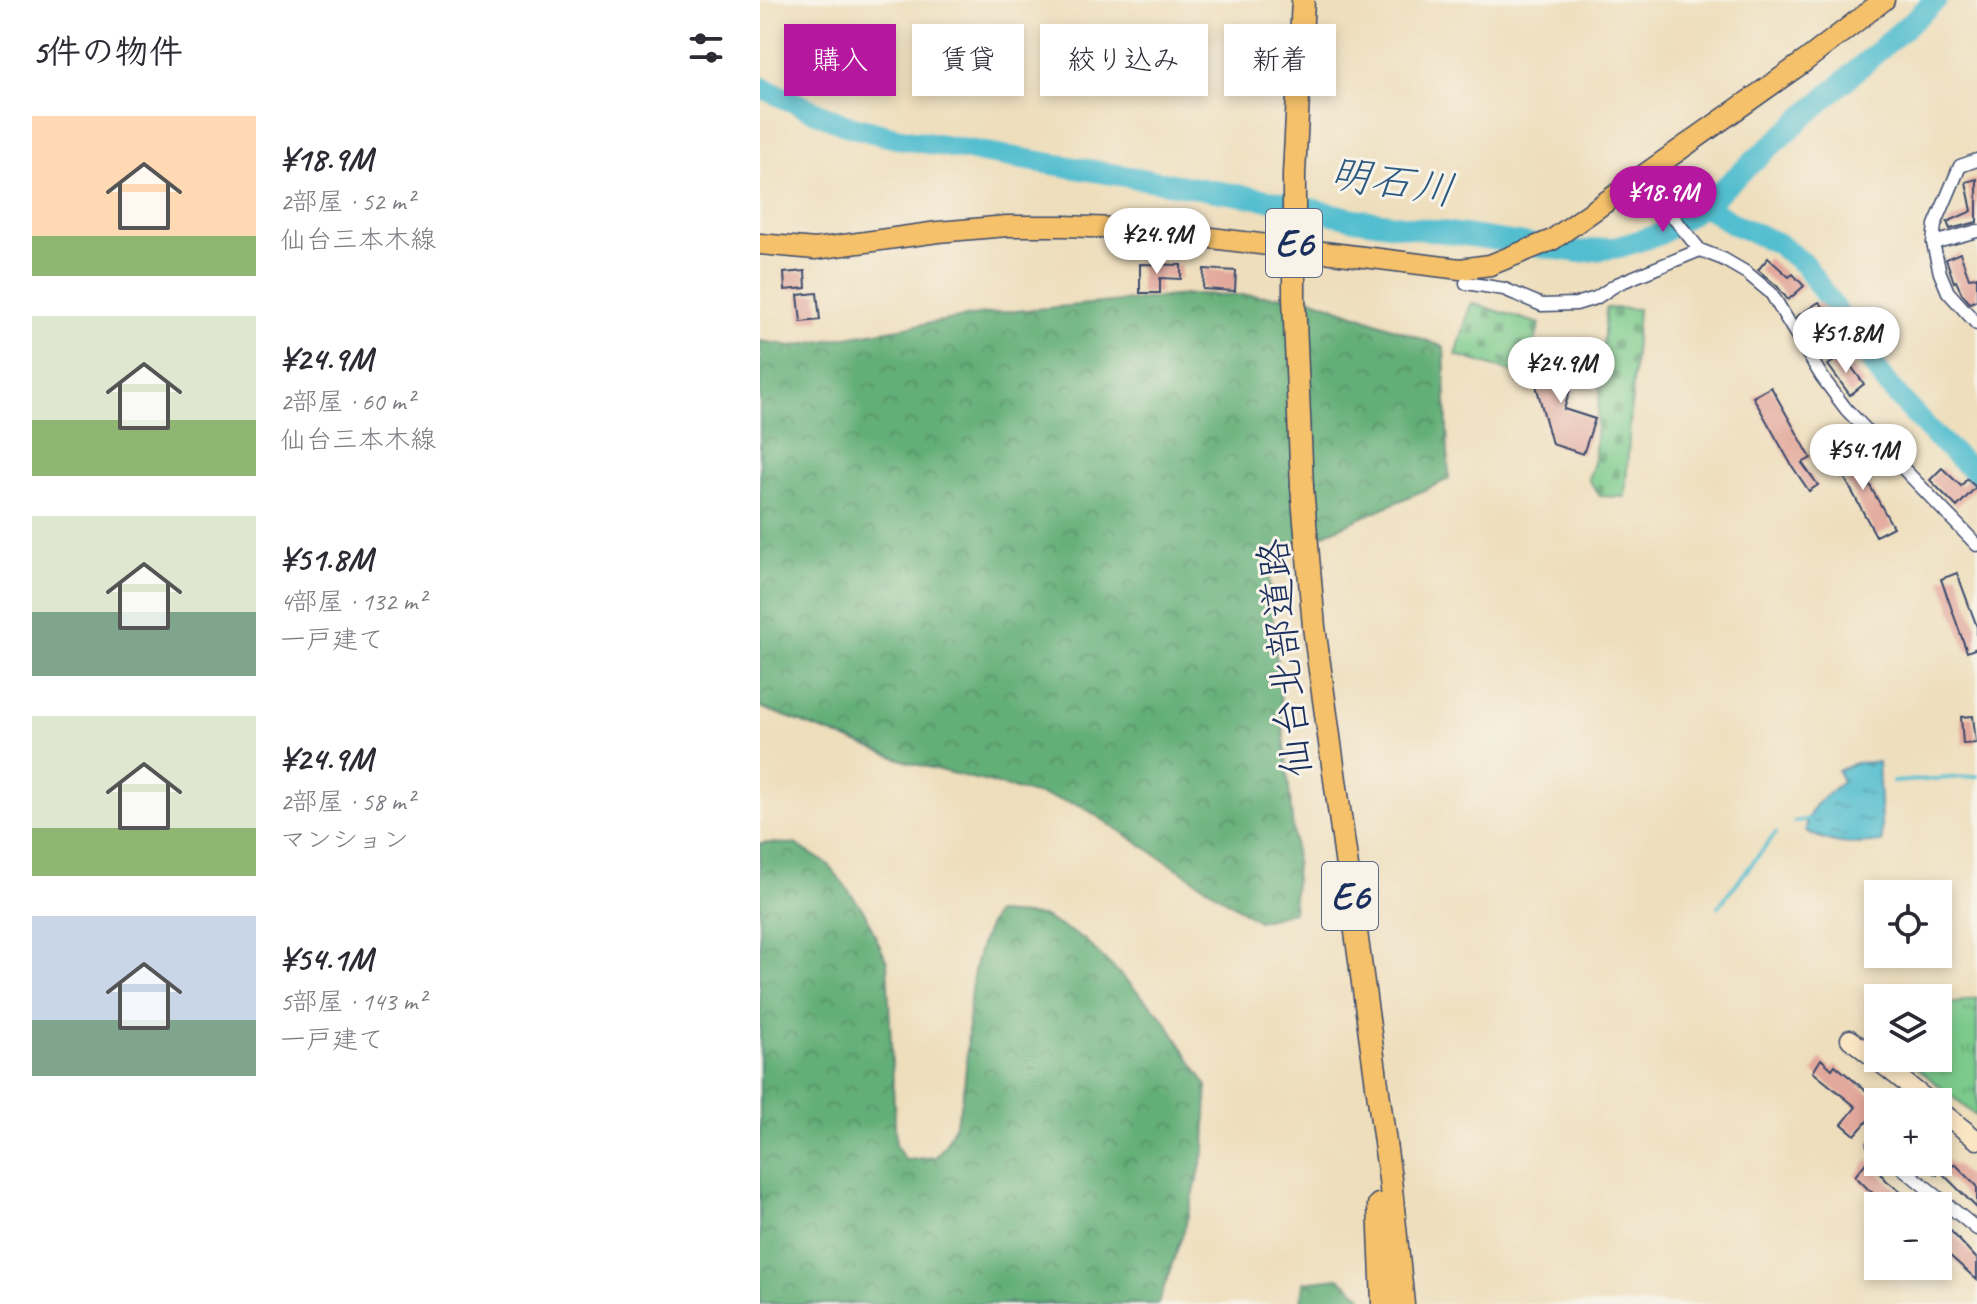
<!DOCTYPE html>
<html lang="ja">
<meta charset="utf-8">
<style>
body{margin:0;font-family:Caveat,"Klee One",sans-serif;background:#f2f2f3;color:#2b2b33;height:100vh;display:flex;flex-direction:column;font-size:30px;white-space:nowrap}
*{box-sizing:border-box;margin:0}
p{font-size:26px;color:#7c7c81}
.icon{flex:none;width:44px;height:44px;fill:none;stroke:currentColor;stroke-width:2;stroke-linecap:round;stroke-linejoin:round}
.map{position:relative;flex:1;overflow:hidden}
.details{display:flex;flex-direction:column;background:#fff;width:760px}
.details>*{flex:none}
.top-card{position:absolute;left:24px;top:24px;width:760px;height:72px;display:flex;gap:16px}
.controls{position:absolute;left:1104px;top:880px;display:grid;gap:16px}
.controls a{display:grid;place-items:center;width:88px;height:88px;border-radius:0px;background:#fff;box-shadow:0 4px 12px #0003;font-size:40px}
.price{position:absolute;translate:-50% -68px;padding:0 18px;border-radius:28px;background:#fff;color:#222;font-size:26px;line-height:52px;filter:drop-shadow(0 2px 4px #0008)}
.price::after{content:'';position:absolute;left:50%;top:48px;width:24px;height:18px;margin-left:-12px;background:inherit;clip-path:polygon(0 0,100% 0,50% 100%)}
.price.active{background:#b5179e;color:#fff}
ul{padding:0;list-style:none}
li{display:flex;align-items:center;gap:24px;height:200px;padding:0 32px}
li span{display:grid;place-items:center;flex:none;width:224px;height:160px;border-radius:0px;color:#555}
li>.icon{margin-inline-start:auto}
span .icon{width:96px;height:96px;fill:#fffc;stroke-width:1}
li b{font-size:34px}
h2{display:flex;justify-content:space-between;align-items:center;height:96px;padding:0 32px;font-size:34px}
.pill{padding:0 28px;border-radius:0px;background:#fff;box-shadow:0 4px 12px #0003;font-size:28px;line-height:72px}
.pill.active{background:#b5179e;color:#fff}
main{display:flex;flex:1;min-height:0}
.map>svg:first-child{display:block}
</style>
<main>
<section class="details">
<h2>5件の物件<svg class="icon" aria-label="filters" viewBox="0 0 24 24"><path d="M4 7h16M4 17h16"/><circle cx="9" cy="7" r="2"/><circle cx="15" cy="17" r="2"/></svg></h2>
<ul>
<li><span style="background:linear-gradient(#ffd9b3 75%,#8fb573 0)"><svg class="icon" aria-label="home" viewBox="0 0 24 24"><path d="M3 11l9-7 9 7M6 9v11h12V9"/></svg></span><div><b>¥18.9M</b><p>2部屋 · 52 m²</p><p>仙台三本木線</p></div></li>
<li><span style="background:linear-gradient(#dfe7d0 65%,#8fb573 0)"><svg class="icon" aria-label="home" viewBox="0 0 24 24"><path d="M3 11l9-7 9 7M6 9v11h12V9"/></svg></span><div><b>¥24.9M</b><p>2部屋 · 60 m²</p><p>仙台三本木線</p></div></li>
<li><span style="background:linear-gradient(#dfe7d0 60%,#7fa58c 0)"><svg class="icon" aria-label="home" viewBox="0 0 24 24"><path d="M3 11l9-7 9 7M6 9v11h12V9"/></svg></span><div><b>¥51.8M</b><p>4部屋 · 132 m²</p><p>一戸建て</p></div></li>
<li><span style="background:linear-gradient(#dfe7d0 70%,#8fb573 0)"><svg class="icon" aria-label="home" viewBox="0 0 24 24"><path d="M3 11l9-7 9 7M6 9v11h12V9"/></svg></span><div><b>¥24.9M</b><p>2部屋 · 58 m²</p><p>マンション</p></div></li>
<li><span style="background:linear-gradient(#c9d6e8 65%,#7fa58c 0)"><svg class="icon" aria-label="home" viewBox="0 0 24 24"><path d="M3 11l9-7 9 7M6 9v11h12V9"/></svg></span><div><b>¥54.1M</b><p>5部屋 · 143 m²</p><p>一戸建て</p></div></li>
</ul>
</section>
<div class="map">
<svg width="1217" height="1304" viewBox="0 0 1217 1304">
<defs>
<pattern id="forest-crowns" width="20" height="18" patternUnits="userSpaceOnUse" patternTransform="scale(2)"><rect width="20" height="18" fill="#64af78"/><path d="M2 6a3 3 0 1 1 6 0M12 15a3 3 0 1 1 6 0" fill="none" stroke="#528f66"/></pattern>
<pattern id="cemetery-stones" width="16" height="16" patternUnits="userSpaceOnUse" patternTransform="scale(2)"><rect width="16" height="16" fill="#7bcb8c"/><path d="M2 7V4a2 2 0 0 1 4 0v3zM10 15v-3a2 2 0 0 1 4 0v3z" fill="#64a576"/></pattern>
<pattern id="park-tufts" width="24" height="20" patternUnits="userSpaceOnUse" patternTransform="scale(2)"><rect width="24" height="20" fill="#7bcb8c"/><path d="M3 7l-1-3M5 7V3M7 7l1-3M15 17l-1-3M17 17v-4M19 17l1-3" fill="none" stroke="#64a576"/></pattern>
<pattern id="water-ripples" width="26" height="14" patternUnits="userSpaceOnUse" patternTransform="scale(2)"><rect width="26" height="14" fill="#53becf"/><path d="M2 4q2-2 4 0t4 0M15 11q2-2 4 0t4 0" fill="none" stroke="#449bab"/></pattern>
</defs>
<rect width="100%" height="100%" fill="#f7f3e8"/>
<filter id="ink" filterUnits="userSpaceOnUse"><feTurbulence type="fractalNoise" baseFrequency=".0125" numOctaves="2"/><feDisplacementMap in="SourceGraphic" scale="16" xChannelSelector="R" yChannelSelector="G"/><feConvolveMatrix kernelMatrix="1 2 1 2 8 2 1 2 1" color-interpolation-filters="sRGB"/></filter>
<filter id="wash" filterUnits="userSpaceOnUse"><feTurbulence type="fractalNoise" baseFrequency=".006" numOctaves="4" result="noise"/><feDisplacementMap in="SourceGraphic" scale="32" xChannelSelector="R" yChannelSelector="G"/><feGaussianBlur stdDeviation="1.8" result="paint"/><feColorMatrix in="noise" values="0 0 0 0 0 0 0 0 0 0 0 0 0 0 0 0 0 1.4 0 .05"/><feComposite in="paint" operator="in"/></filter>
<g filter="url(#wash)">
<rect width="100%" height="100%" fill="#eedebc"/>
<path fill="url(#forest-crowns)" stroke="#406f6b" stroke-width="2" d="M436,294L548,297L684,347L689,479L562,535L506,549L536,861L533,912L498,921L320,805L151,763L0,707V341L33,346L224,314Z
M0,843L35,844L69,865L104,911L127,962L136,1145L145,1160L176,1157C217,1108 202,1037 213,977C217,955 224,932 235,913L282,916L324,939L402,1016L447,1086L445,1149L425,1227L398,1304H0Z
M579,1278L601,1295V1304H541L543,1282Z"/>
<path fill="url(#cemetery-stones)" stroke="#4b7d75" stroke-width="2" d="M711,303L780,324L765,376L696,355Z
M846,308L878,309L865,497L840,496L828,479L834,463Z"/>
<path fill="url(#park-tufts)" stroke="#4b7d75" stroke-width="2" d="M1217,998V1117L1145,1058H1178V1007Z"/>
<path fill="url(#water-ripples)" stroke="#377696" stroke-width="2" d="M1118,762L1122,842C1092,845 1074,846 1046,831C1046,808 1065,796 1082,782L1078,771L1095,763Z"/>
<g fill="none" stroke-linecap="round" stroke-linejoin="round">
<path stroke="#53becf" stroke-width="4" d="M1133,782L1217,776
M1034,822L1051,819
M958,907L1016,833"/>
<path stroke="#53becf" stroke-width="22" d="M0,87L85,125L136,138L515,201L595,219L819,252L859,247L898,235L944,205L1176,0
M944,205L973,224L1017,243L1044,264L1127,384L1173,434L1217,475"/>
</g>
<g id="blocks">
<path fill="#e3a89c" d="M1217,179V222L1190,229L1187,222L1212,211L1206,182Z
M1200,253L1209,278L1217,277V300L1210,303L1202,294L1196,281L1194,282L1186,259Z
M1008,258L1029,277L1033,274L1044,286L1028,300L1017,286L998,270Z
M380,264L421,265V279L400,278V293H380Z
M444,269L476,271L475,291L443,289Z
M45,271L46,288L25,290L24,273Z
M57,293L60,320L41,322L38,295Z
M1059,302L1067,311L1060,317L1069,330L1053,342L1036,317Z
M779,355L817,368L804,409L835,419L823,454L792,444L773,374Z
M1083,355L1104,384L1090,395L1068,365Z
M1011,387L1051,458L1042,463L1058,485L1049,491L1032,466L993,397Z
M1086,443L1133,527L1116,536L1081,471L1086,468L1075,448Z
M1182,468L1201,486L1207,479L1216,487L1197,507L1170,480Z
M1197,573L1217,627V648L1207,652L1181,579Z
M1213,716L1216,743L1203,744L1201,717Z
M1061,1059L1072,1069L1075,1065L1118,1101V1109L1095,1135L1082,1124L1096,1107L1053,1072Z
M1178,1151L1193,1166L1195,1164L1217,1186V1208L1180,1171L1177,1175L1158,1162H1178Z
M1108,1160L1127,1181L1147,1197L1149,1194L1159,1206H1129L1108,1189L1095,1176Z
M1178,1225L1184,1233L1188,1228L1217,1259V1280L1178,1245Z"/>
</g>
</g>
<g filter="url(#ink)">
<use href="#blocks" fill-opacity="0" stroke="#3b496c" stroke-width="2"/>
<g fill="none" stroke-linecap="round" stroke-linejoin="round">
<g stroke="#3b496c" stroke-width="15">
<path id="street" d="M1217,160L1200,166L1175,225L1173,243L1180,273L1188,292L1217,324
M881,178L940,250
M1173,243L1217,231
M706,283L744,289L782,305L816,304L836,298L857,284L940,250L963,259L987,273L1011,293L1062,377L1086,409L1217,545
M1118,1137L1113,1144L1118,1148
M1135,1162L1217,1229"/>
</g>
<g stroke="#3b496c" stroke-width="21">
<path id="secondary" d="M1090,1039L1170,1102
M1178,1109L1217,1140"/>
</g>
<g stroke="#3b496c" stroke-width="23">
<path id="primary" d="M0,244L55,249L178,232L247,226H305L379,229L700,269L730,265L792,240L1045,61L1124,0"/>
</g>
<g stroke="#3b496c" stroke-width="25">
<path id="highway" d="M542,487L554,627L630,1179L643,1304
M619,1205L623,1304"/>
</g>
<use href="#street" stroke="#fff" stroke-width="12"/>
<use href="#secondary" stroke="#fbe6c4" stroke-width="18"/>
<use href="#primary" stroke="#f5c16b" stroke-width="20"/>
<use href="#highway" stroke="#f5c16b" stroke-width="22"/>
<g stroke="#3b496c" stroke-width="25" stroke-linecap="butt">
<path id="highway-bridge" d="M542,487L534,298V174L543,0"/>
</g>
<use href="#highway-bridge" stroke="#f5c16b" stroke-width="22"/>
</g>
</g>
<g text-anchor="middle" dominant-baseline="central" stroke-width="6" stroke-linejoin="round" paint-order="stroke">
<g fill="#f7f3e8" stroke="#5d6a87" stroke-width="2">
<rect x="506" y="209" width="56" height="68" rx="6"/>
<rect x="562" y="862" width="56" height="68" rx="6"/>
</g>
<g font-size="38" font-weight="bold" fill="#1b2f5e">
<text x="534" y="243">E6</text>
<text x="590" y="896">E6</text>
</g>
<g font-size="40" fill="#1b2f5e" stroke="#f7f3e8">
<text transform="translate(525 658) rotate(-96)">仙台北部道路</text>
</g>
<g font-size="42" font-style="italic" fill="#2c5a80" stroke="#f7f3e8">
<text transform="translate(632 182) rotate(9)">明石川</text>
</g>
</g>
</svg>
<div class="controls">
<a><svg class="icon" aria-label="locate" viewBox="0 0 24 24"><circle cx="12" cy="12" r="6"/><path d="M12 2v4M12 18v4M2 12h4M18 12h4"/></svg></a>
<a><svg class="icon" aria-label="layers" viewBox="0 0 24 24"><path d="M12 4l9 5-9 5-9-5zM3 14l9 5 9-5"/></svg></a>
<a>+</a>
<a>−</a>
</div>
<b class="price active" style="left:903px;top:234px">¥18.9M</b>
<b class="price" style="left:397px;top:276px">¥24.9M</b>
<b class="price" style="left:1086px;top:375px">¥51.8M</b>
<b class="price" style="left:801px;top:405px">¥24.9M</b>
<b class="price" style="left:1103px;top:492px">¥54.1M</b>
<div class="top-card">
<a class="pill active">購入</a>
<a class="pill">賃貸</a>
<a class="pill">絞り込み</a>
<a class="pill">新着</a>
</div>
</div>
</main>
